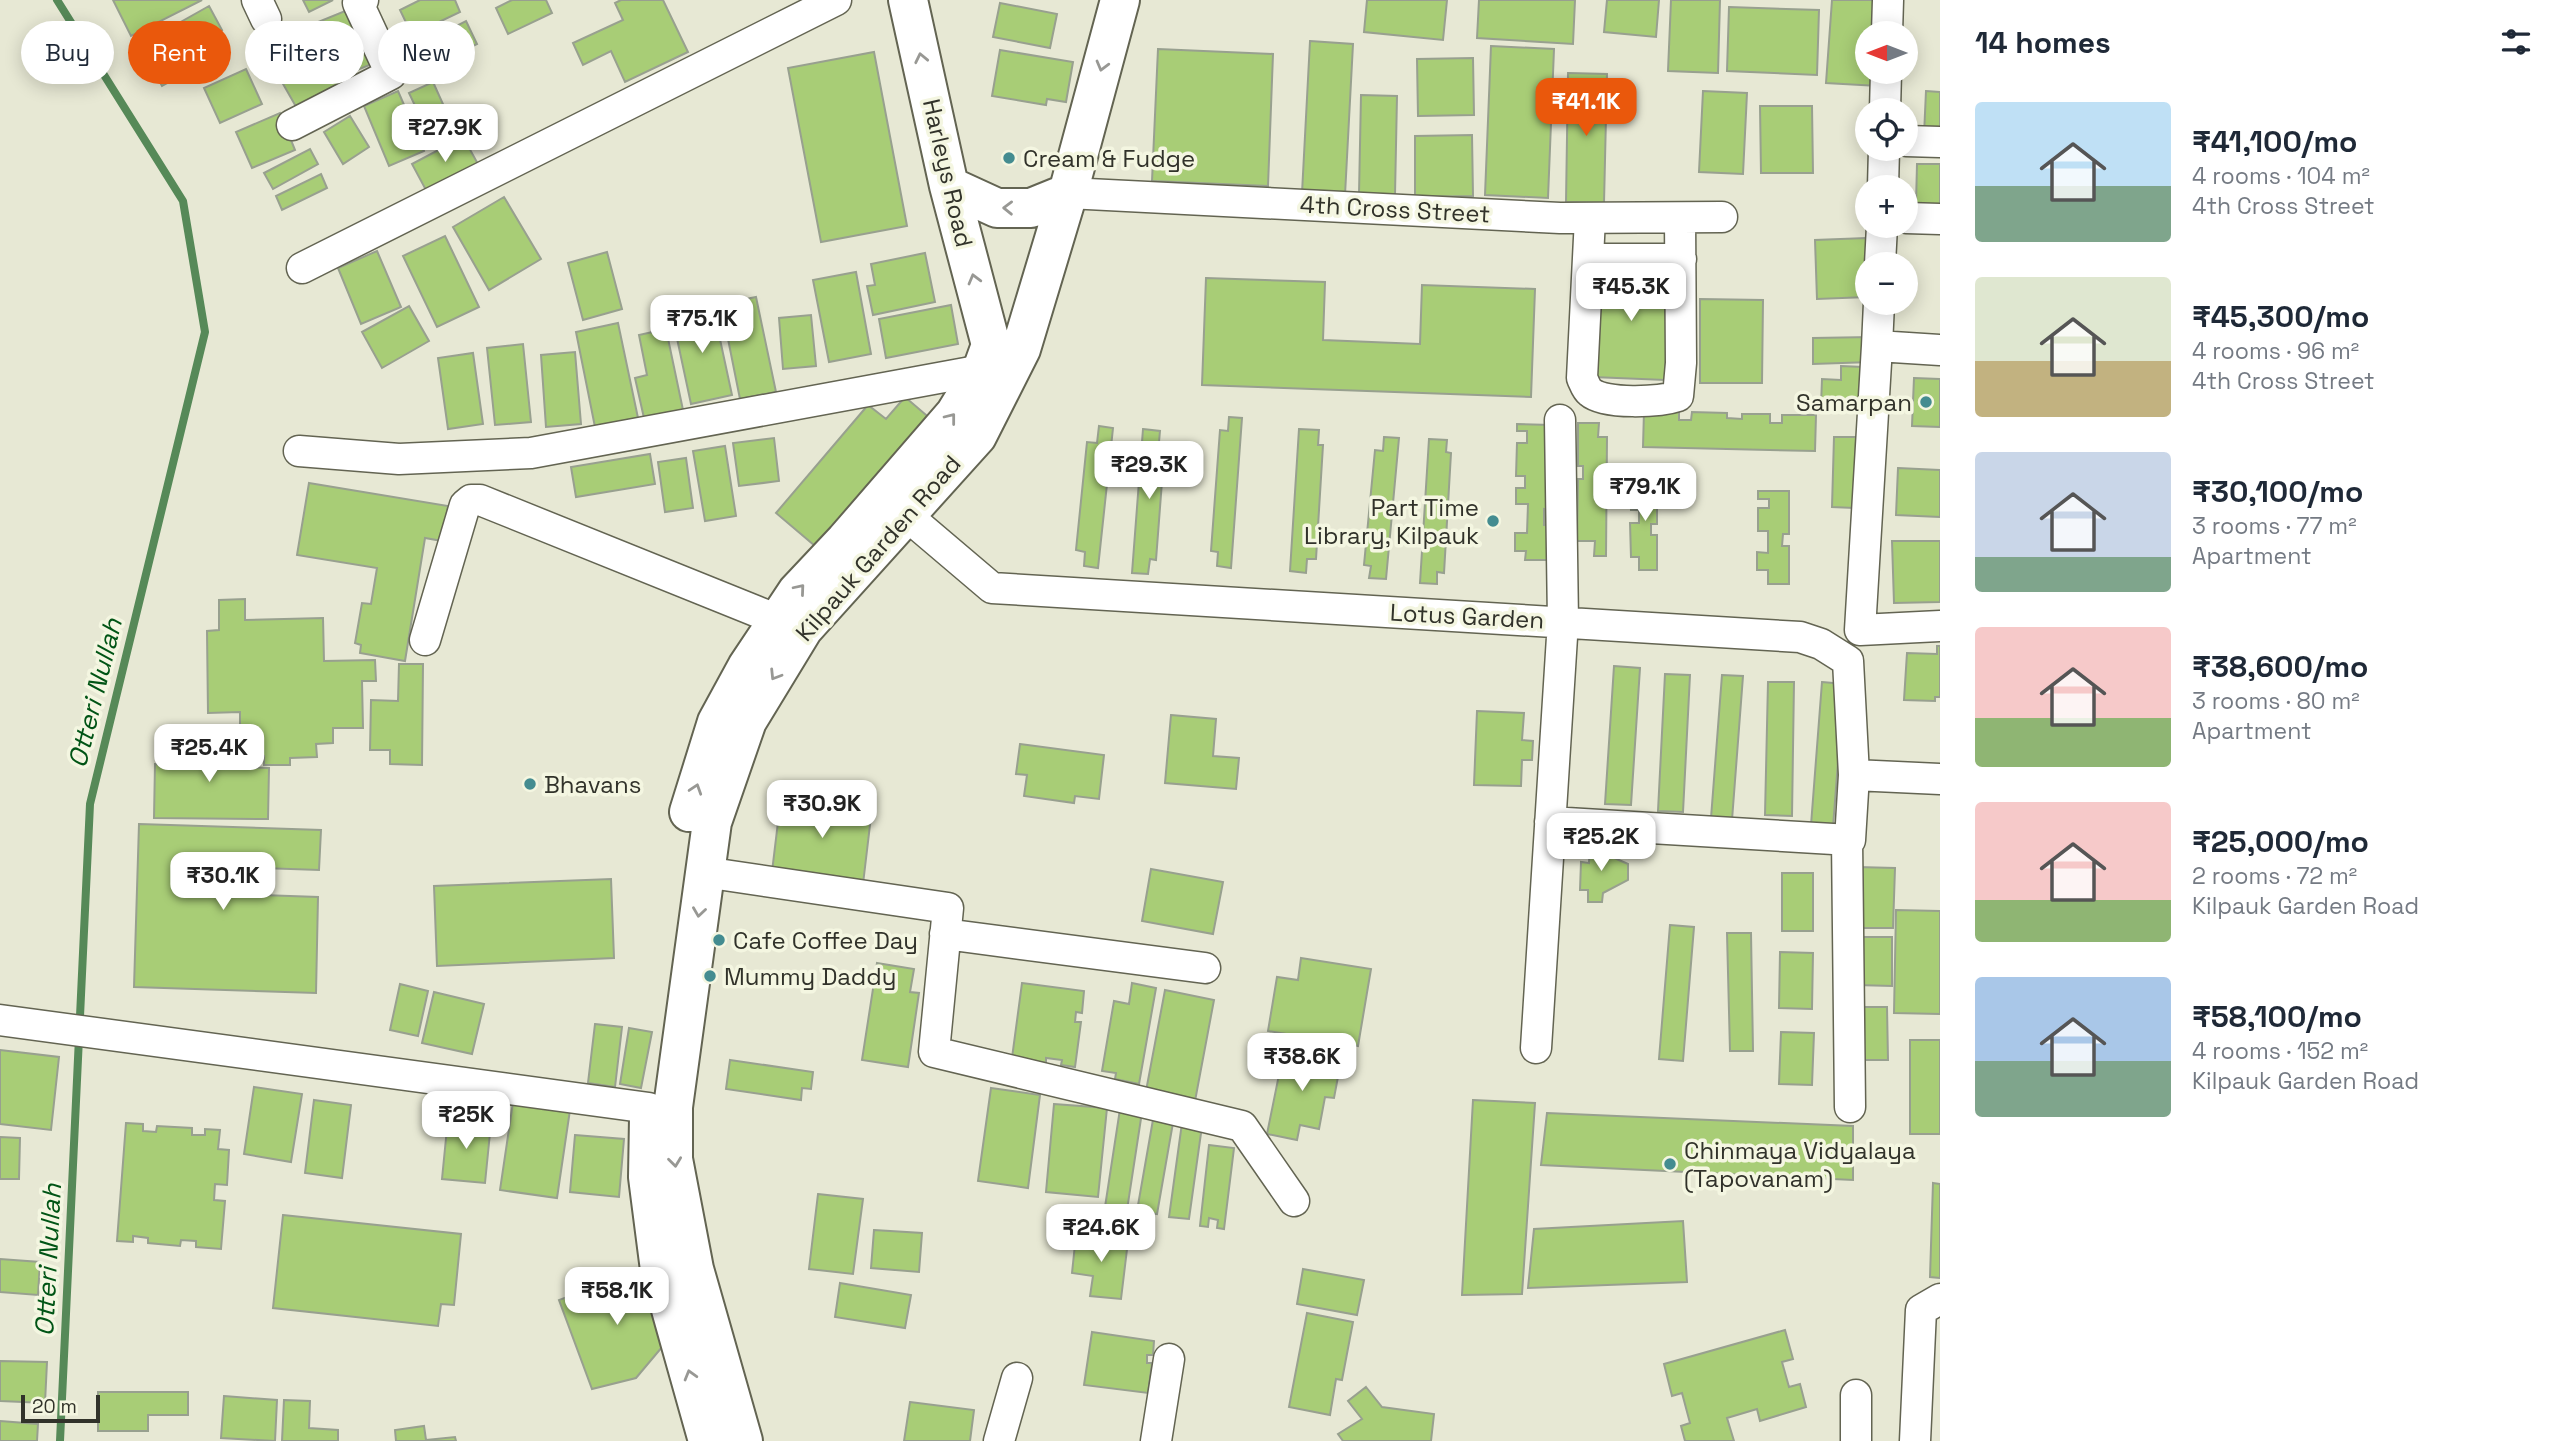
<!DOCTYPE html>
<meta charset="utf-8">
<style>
body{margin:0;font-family:"Space Grotesk",sans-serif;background:#f6f6f7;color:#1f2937;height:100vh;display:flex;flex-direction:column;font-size:26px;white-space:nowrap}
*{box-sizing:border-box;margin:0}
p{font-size:23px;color:#747a83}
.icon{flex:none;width:38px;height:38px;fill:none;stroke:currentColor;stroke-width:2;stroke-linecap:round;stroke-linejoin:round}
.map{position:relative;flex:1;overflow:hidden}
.sheet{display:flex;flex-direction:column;background:#fff;width:630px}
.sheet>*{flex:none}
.guide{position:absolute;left:21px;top:21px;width:665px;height:63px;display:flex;gap:14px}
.needle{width:46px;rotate:270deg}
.controls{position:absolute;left:1855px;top:21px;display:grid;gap:14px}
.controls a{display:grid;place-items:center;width:63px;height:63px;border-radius:50%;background:#fff;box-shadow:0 4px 18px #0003;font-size:35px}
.scale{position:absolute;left:21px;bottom:18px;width:79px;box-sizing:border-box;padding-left:7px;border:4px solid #31322a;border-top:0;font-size:19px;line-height:24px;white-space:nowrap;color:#31322a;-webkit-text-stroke:5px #f4f6e1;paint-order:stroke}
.price{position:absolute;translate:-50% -60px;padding:0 16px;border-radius:14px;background:#fff;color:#222;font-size:23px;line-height:46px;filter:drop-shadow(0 2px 4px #0008)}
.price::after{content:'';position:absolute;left:50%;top:42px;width:21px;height:16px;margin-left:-10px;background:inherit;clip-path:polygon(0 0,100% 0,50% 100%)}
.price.active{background:#ea580c;color:#fff}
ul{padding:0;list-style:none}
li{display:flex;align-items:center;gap:21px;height:175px;padding:0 35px}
li span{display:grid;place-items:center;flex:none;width:196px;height:140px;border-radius:7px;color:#555}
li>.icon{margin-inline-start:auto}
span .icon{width:84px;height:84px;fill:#fffc;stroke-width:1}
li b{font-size:30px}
h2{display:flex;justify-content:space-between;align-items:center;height:84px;padding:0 35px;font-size:30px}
.pill{padding:0 24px;border-radius:32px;background:#fff;box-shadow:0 4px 18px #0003;font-size:24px;line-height:63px}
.pill.active{background:#ea580c;color:#fff}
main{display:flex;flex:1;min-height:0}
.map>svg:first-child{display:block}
</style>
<main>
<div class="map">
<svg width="1940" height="1441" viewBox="0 0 1940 1441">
<rect width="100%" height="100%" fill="#e7e8d4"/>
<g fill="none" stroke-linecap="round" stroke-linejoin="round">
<path stroke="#568958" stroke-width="8" d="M57,0L183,201L205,332L90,804L60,1441"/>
</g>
<path fill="#a8cd76" stroke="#98a08f" stroke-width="2" d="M113,0H202L131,36Z
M303,0H333L309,12Z
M420,0H455L460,12L412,35L400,10Z
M512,0H546L552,13L508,34L496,8Z
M621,0H663L688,52L625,82L611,51L583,65L573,43L623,20L615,3Z
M1367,0H1447L1443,40L1364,32Z
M1479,0H1575L1573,44L1477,38Z
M1607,0H1659L1656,37L1604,32Z
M1671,0H1720L1718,73L1668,71Z
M1832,0H1883L1881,33H1867V72H1879L1878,86L1826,83Z
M1000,3L1057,14L1050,48L993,37Z
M209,6L222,30L208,38L218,55L162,86L152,68L162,63L149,40Z
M1729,7L1819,10L1817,75L1727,71Z
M350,9L372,64L340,77L318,22Z
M466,21L477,44L424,70L413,48Z
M308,29L341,88L299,112L266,54Z
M1310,41L1353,44L1345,195L1302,193Z
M1491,46L1554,49L1548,198L1485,195Z
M1158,49L1273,54L1268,186L1152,181Z
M1000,50L1073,62L1066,102L1047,99L1046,105L992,96Z
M874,52L907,226L821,242L788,68Z
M1473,58L1474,115L1418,116L1417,59Z
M246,69L262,104L220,123L204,88Z
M1568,73L1607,74L1604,203L1566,202Z
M433,82L456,133L433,144L409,93Z
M398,91L424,151L389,166L364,106Z
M1703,91L1747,93L1743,174L1699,172Z
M1926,91L1940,92V136L1924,135Z
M1361,95L1397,96L1395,195L1359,194Z
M1760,106H1812L1813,173H1761Z
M280,113L295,150L252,168L236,132Z
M350,116L369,147L343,164L324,132Z
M1472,135L1473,196L1415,197V136Z
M463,137L478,164L427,192L412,164Z
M310,149L318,164L273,189L264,173Z
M1917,164H1940V206L1916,205Z
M321,174L327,188L282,210L276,196Z
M504,197L541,259L489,290L453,227Z
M445,236L479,307L437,327L403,256Z
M1866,238L1867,297L1817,299L1815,240Z
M377,251L401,307L361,324L338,268Z
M607,252L622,309L583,320L568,263Z
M925,253L935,302L873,315L867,286L875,285L871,264Z
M1598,266L1670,270L1665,380L1593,377Z
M856,272L871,354L829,362L813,280Z
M1206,278L1325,282L1323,340L1420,344L1422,285L1535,289L1531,397L1202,385Z
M756,297L776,392L740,399L721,304Z
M1700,299L1763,300L1762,383H1700Z
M951,305L958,344L886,358L879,319Z
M409,306L429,341L382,368L362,332Z
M713,307L732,395L691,404L672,315Z
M811,315L816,366L783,369L779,318Z
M618,323L638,418L595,427L576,332Z
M666,329L683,410L644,418L635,378L647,375L639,335Z
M1871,337V362L1813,364V338Z
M523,344L531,422L495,425L487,348Z
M575,352L581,424L546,427L541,355Z
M473,353L483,424L448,429L438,358Z
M1841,366L1863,367L1867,407L1821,406L1822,379L1841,380Z
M1914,378L1940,379V427L1912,426Z
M905,397L932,420L821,551L776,513L868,405L886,419Z
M1644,411L1679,412V420H1691L1692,412L1727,413V418L1742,419V414H1770V423H1782V415H1816L1815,451L1643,447Z
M1229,417L1242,418L1231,568L1217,566L1218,552L1211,551L1220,430L1228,431Z
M1578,423H1599L1598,437H1607L1606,556H1594L1595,541H1577L1578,479H1583V466H1578Z
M1517,424L1551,425L1550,510L1544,509V525H1549V560H1525L1526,551H1515V533H1527L1528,504H1516V488H1525V476H1516L1517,443H1527V431H1517Z
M1099,426L1113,428L1098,568L1084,566L1085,552L1076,550L1087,442L1097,443Z
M1143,429L1160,431L1159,442H1165L1156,560L1150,559L1148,574L1132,573Z
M1299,429L1319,430L1318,445H1323L1316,559H1307L1306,573L1290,571Z
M1384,437L1399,438L1386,579L1369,578L1371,566L1364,565L1375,450L1383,451Z
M1834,437H1856L1854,508L1832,507Z
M774,438L779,481L739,486L733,443Z
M1429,439L1447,440L1446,452L1451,453L1444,573L1437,572V584L1420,583Z
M725,446L736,516L705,521L693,451Z
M650,454L655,484L576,497L571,467Z
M686,458L693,508L665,512L658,462Z
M1898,468L1940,470V517L1896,515Z
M1638,478H1657V524H1651V535H1657V570H1639V557H1631L1630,523H1639V510H1631L1630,487H1638Z
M309,483L448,506L442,541L425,538L405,661L360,653L361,645L355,643L362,603L371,604L377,568L297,555Z
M1758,491H1789V534H1783L1782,546H1789V584H1768V570H1757V552L1768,553V531H1758V508H1769V499H1758Z
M1892,541H1940V602L1894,603Z
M245,599V620L323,618L324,661L375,660L376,681H362L363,728H333V743L316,744L317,757L290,758V765H264V756L240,757V712L208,713L207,631L219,630V600Z
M1937,646H1940V697H1935V701L1904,700L1907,653L1937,654Z
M399,664H423L422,765L390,764V750H370L371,700L398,701Z
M1614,666L1640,668L1631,805L1605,804Z
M1665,674L1690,675L1683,812L1658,811Z
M1722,675L1743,676L1732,820L1711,818Z
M1768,682H1794L1792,816L1765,815Z
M1822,682L1844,684L1833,827L1811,825Z
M1477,711L1524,713L1522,740L1533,741L1532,760H1522L1521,786L1474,785Z
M1171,715L1216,719L1213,756L1239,758L1236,789L1165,783Z
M175,731L203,732V747H230V767L269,768L268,819L154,818L155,764L175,765Z
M1020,744L1104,755L1099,799L1075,796L1074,803L1024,796L1027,775L1016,774Z
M781,797L872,808L863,884L772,872Z
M139,824L321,830L319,870L201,866L200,893L318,897L316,993L134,987Z
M1590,841L1602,842L1603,853L1628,864V880L1603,893L1602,902H1588V890H1580L1581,862L1589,863Z
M1857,867L1895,868L1893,928H1856Z
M1151,869L1223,882L1213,934L1142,921Z
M1782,873H1813V931H1782Z
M611,879L614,958L437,966L434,886Z
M1896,910L1940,911V1014L1894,1013Z
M1670,925L1694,927L1683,1061L1659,1059Z
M1727,933H1751L1753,1051H1730Z
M1858,937H1892V986L1856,985Z
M1780,952L1813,953L1812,1009L1779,1008Z
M1301,958L1371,969L1358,1046L1268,1031L1277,977L1298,980Z
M877,963L914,969L910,992L919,993L908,1067L862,1060Z
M1022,983L1084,991L1082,1013L1076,1012L1075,1022H1081L1075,1067L1061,1065L1062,1060L1046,1058V1063L1012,1058Z
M1132,983L1156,988L1139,1084L1115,1079L1116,1073L1102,1071L1114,1001L1129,1004Z
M400,984L428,991L418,1036L390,1030Z
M1165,990L1214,1000L1195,1101L1146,1091Z
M434,992L484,1004L472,1054L422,1043Z
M1856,1007H1887L1888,1060H1858Z
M595,1024L622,1027L615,1087L588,1083Z
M629,1028L652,1032L641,1088L620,1084Z
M1781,1032L1814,1033L1812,1085L1779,1084Z
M1910,1040H1940V1134H1910Z
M0,1050L59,1057L51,1130L0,1124Z
M1284,1050L1341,1061L1334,1098L1325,1097L1319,1129L1300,1125L1297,1140L1267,1134Z
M730,1060L813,1072L811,1089L802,1088L801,1100L726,1089Z
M254,1087L302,1094L291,1162L244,1154Z
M991,1088L1040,1095L1028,1188L978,1181Z
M314,1100L351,1105L342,1178L305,1173Z
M1473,1100L1535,1103L1522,1294L1462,1295Z
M513,1102L570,1110L557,1198L500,1190Z
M1054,1104L1107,1108L1098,1197L1046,1192Z
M1120,1109L1142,1112L1127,1210L1105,1207Z
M1547,1113L1853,1126V1180L1541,1165Z
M1154,1114L1174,1117L1157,1214L1137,1211Z
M448,1118L491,1123L485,1183L442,1179Z
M126,1123L143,1124V1131L156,1132L157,1126L192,1128V1135H205V1129L220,1130L218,1149L229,1150L227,1185L215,1184L214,1200L225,1201L221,1249L196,1247V1241L181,1240L180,1246L148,1243V1238L133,1236V1242L117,1241Z
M1182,1123L1202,1126L1189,1219L1169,1217Z
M575,1135L624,1139L619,1197L570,1192Z
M0,1137L20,1138L19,1179H0Z
M1209,1145L1234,1148L1224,1229L1217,1228L1218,1220L1209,1218L1208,1227L1200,1226Z
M1933,1183L1940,1184V1278L1930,1277Z
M818,1194L863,1199L853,1274L809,1269Z
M283,1215L461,1234L454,1305L441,1304L438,1326L273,1308Z
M1683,1221L1687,1282L1528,1288L1534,1229Z
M874,1230L922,1233L919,1272L871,1268Z
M1076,1235L1128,1241L1121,1299L1090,1296L1093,1276L1072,1273Z
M0,1259L40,1262L38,1295L0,1292Z
M647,1267L673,1334L636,1378L592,1389L559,1300Z
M1303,1269L1364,1280L1357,1315L1297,1304Z
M840,1283L911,1295L905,1328L835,1317Z
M1307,1313L1353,1322L1342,1380L1336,1379L1330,1415L1289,1407Z
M1785,1330L1793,1359L1782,1362L1789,1387L1800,1384L1806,1407L1760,1421L1757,1409L1727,1418L1734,1441H1685L1681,1426L1690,1423L1682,1393L1672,1396L1664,1364Z
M1092,1332L1154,1341L1153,1355H1147V1363H1152L1148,1393L1084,1385Z
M0,1361L47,1362L45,1403L0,1401Z
M1366,1387L1382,1407L1434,1414L1431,1441H1343L1338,1434L1362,1419L1348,1401Z
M98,1392H188V1415H148V1431H98Z
M224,1396L277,1400L275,1441L221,1438Z
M284,1400L310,1401L309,1428L338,1430V1441H282Z
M910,1402L974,1410L970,1441H904Z
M0,1421L38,1424L37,1441H0Z
M424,1426L426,1440L455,1437L456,1441H396L395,1430Z"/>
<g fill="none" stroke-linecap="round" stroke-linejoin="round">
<g stroke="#636452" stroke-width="33">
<path id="minor" d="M257,0L266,19
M1887,33L1888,0
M1885,110L1886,72
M292,125L391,74L358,3L363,0
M1906,141L1940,142
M1883,187L1884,149
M1068,193L1560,218L1722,217
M1590,218L1582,378C1584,382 1586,389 1590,392C1605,405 1660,402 1678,396L1681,363L1680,218
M1906,218L1940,219
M1588,259H1681
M1880,264L1882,226
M302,268L836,0
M1879,303L1877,346L1940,350
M1877,346L1860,630L1940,626
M299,451L399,459L531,453L982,370
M906,515L992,588L1800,637L1821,644L1848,661L1854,775L1940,779
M425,640L465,505L471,500H480L778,620
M1550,822L1850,840L1854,775
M1847,839L1850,1107
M704,872L948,908L934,1052L1242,1126L1294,1201
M945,934L1205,968
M0,1020L649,1108
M1536,1048L1563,621L1560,420
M999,1441L1017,1378
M1156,1441L1169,1359
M1856,1441V1395
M1915,1441L1921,1310L1940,1299"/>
</g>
<g stroke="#636452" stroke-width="42">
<path id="major" d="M949,186L997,208H1031L1068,193
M689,812L717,722L747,667L797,592L845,541L955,414L982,370L991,345L949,186L908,0
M649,1118L648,1177L660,1270L708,1441
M743,1441L694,1269L673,1159V1107L712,822L747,721L803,629L977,436L1021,349L1068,193L1120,0"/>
</g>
<use href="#minor" stroke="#fff" stroke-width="30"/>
<use href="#major" stroke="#fff" stroke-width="38"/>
</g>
<defs><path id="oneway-chevron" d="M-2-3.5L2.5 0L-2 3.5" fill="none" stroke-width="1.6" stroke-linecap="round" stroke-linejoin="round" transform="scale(1.75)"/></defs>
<g stroke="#989894">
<use href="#oneway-chevron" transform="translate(921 58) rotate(-102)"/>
<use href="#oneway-chevron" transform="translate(1102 66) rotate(105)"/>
<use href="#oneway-chevron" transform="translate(1008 208) rotate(-179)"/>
<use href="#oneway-chevron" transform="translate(974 279) rotate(-105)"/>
<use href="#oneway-chevron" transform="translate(951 418) rotate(-52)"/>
<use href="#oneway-chevron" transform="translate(800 589) rotate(-50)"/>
<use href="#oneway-chevron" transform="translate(775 675) rotate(122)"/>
<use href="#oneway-chevron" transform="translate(696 789) rotate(-72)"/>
<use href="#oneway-chevron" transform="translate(699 912) rotate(98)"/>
<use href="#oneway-chevron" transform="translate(675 1162) rotate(83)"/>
<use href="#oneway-chevron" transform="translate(690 1375) rotate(-106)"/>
</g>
<g fill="#448c90" stroke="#f4f6e1" stroke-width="2.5">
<circle cx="1009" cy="158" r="7"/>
<circle cx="1926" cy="402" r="7"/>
<circle cx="1493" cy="521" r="7"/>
<circle cx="530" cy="784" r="7"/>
<circle cx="719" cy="940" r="7"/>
<circle cx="710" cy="976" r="7"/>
<circle cx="1670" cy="1164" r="7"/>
</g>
<g text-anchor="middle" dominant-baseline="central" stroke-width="7" stroke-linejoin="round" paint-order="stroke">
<g font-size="24" fill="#31322a" stroke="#f4f6e1" text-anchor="start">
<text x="1023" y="158">Cream &amp; Fudge</text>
<text x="1912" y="402" text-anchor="end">Samarpan</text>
<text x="1479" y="507" text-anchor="end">Part Time<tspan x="1479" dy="28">Library, Kilpauk</tspan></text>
<text x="544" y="784">Bhavans</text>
<text x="733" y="940">Cafe Coffee Day</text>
<text x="724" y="976">Mummy Daddy</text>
<text x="1684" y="1150">Chinmaya Vidyalaya<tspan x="1684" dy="28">(Tapovanam)</tspan></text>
</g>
<g font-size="24" fill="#31322a" stroke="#f4f6e1">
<text transform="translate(948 173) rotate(77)">Harleys Road</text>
<text transform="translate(1395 209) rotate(3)">4th Cross Street</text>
<text transform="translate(878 548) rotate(-49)">Kilpauk Garden Road</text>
<text transform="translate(1467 616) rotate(3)">Lotus Garden</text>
</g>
<g font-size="26" font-style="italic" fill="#005415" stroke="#f4f6e1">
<text transform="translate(95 693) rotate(-76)">Otteri Nullah</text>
<text transform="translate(48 1260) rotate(-87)">Otteri Nullah</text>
</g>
</g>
</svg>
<div class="controls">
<a><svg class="needle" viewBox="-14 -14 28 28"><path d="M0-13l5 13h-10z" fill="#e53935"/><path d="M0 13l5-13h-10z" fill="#747a83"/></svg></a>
<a><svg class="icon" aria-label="locate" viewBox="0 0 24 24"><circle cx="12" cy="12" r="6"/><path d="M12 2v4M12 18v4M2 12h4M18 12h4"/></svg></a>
<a>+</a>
<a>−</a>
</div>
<div class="scale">20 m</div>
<b class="price active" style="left:1586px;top:138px">₹41.1K</b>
<b class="price" style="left:445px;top:164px">₹27.9K</b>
<b class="price" style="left:1631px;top:323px">₹45.3K</b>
<b class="price" style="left:702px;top:355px">₹75.1K</b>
<b class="price" style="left:1149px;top:501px">₹29.3K</b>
<b class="price" style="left:1645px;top:523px">₹79.1K</b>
<b class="price" style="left:209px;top:784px">₹25.4K</b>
<b class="price" style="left:822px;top:840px">₹30.9K</b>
<b class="price" style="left:1601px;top:873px">₹25.2K</b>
<b class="price" style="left:223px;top:912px">₹30.1K</b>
<b class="price" style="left:1302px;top:1093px">₹38.6K</b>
<b class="price" style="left:466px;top:1151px">₹25K</b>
<b class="price" style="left:1101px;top:1264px">₹24.6K</b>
<b class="price" style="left:617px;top:1327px">₹58.1K</b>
<div class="guide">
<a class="pill">Buy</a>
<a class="pill active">Rent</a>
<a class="pill">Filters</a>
<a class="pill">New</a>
</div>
</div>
<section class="sheet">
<h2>14 homes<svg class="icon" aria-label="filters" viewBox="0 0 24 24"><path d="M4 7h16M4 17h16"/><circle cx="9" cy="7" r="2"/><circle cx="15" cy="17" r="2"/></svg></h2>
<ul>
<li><span style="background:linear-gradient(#bfe0f5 60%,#7fa58c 0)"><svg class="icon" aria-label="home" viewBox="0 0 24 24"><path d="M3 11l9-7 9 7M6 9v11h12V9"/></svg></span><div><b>₹41,100/mo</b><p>4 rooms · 104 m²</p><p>4th Cross Street</p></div></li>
<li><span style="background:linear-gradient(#dfe7d0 60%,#c2b280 0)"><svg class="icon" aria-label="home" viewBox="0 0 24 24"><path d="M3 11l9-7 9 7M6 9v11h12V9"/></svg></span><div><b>₹45,300/mo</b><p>4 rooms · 96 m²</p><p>4th Cross Street</p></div></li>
<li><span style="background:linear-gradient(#c9d6e8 75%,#7fa58c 0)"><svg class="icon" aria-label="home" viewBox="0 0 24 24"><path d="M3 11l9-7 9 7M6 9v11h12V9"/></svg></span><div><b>₹30,100/mo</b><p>3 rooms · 77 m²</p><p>Apartment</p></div></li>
<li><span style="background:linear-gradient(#f6c9c9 65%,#8fb573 0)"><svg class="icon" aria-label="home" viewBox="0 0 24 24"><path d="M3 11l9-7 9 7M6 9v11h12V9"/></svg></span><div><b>₹38,600/mo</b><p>3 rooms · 80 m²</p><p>Apartment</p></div></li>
<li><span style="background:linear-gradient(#f6c9c9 70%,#8fb573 0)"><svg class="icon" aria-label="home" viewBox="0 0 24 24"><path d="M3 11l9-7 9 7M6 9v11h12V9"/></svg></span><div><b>₹25,000/mo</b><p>2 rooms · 72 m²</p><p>Kilpauk Garden Road</p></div></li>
<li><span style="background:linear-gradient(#a9c7e8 60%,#7fa58c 0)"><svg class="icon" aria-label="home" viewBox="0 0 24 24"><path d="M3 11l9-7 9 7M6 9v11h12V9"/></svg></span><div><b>₹58,100/mo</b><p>4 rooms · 152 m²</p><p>Kilpauk Garden Road</p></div></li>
</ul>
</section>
</main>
